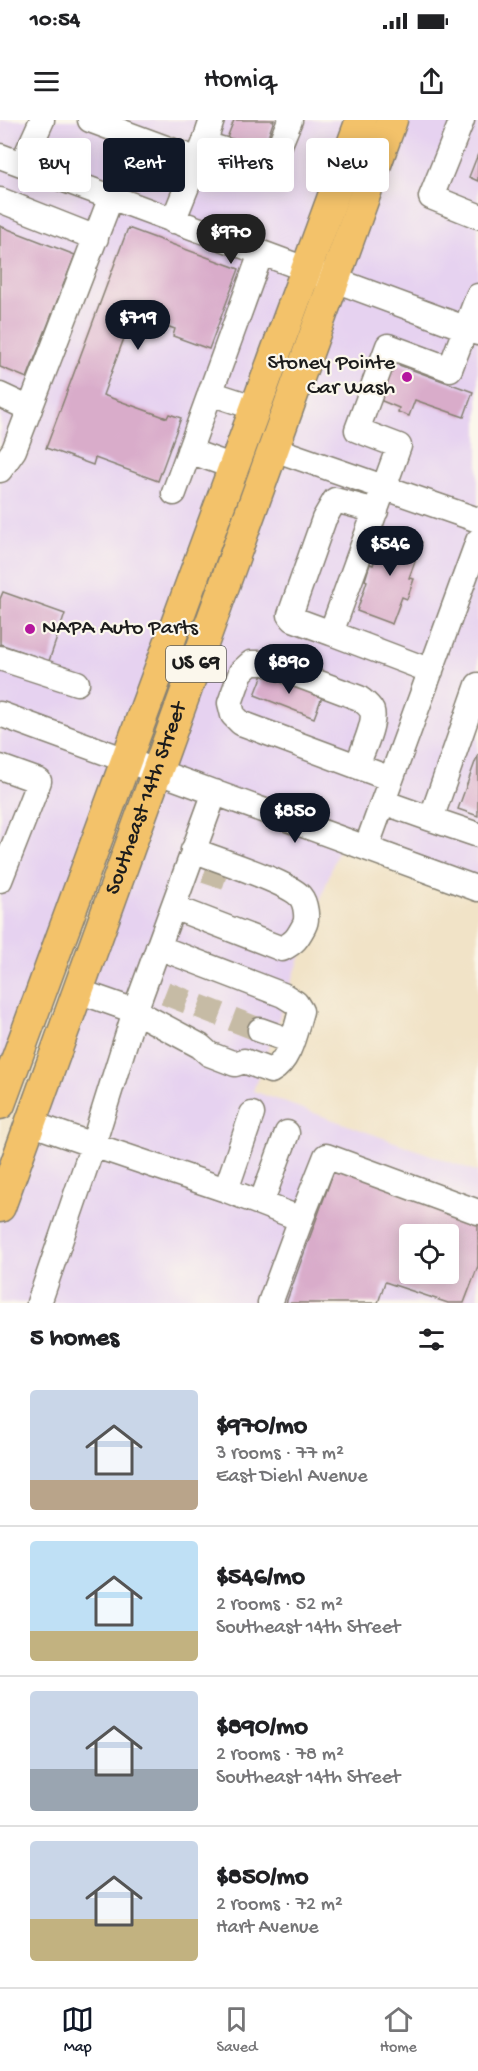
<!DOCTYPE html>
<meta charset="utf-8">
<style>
body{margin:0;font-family:"Gochi Hand",sans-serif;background:#f6f6f6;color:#202124;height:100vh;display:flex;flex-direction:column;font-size:22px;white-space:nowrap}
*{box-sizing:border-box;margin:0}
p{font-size:20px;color:#757577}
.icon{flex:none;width:33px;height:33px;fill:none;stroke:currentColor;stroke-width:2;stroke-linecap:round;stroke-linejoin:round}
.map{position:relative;height:1183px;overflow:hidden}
.side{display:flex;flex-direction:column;background:#fff;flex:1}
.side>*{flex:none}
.guide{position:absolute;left:18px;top:18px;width:442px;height:54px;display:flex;gap:12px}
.fabs{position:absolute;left:399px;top:1104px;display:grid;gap:12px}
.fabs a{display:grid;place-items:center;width:60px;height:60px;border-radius:6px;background:#fff;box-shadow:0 3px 15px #0003;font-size:30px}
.price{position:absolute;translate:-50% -51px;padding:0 14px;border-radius:21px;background:#111827;color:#fff;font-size:20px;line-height:39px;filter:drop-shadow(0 2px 3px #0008)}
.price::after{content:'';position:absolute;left:50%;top:36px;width:18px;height:14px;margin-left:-9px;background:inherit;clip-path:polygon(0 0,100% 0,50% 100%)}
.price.selected{background:#222;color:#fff}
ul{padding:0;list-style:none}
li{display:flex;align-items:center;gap:18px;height:150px;padding:0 30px}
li+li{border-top:2px solid #e0e0e0}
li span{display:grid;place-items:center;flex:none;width:168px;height:120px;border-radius:6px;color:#555}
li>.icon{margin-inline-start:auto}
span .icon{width:72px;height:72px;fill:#fffc;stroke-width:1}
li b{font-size:26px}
h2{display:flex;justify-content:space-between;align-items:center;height:72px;padding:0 30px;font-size:26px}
.pill{padding:0 21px;border-radius:6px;background:#fff;box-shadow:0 3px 15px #0003;font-size:21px;line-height:54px}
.pill.selected{background:#111827;color:#fff}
.status{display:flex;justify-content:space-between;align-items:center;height:42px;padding:0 30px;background:#fff;direction:ltr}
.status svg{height:16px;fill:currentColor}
header{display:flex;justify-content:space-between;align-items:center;height:78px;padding:0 30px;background:#fff;font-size:27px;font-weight:600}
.dock{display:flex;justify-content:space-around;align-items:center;height:84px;border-top:2px solid #e0e0e0;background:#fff;font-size:16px;color:#757577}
.dock a{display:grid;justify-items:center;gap:3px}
.dock .selected{color:#111827}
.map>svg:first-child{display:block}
</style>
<div class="status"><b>10:54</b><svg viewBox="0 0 49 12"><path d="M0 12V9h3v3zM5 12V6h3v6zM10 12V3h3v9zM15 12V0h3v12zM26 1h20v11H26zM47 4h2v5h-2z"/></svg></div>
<header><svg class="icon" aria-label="menu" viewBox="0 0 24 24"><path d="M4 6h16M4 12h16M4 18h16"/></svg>Homiq<svg class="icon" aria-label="share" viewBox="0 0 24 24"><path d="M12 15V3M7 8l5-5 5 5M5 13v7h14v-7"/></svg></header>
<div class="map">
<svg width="478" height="1183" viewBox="0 0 478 1183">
<rect width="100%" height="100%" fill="#fbf7ec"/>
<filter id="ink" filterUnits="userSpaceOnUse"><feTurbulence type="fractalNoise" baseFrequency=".0167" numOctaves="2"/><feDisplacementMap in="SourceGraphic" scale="12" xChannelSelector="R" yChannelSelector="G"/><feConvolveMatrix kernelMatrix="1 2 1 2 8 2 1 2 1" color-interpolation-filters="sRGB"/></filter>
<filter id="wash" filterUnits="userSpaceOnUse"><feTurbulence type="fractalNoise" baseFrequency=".008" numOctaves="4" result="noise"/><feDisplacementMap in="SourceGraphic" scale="24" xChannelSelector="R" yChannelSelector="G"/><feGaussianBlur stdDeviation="1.35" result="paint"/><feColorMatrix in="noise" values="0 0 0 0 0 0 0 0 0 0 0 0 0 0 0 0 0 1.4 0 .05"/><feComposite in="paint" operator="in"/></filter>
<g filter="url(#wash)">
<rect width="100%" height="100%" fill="#f1e3c7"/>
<path fill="#e6d2f0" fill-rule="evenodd" d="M0,0H361L0,984Z
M392,0H478V769L342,719L253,971L478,1052V1183H0V1087ZM410,1114H448V1154H410Z"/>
<g id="blocks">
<path fill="#d9acca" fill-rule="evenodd" d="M234,0H274L263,31L227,18Z
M478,34V61L469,57Z
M0,106L75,135L27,258L0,247Z
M128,108L239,149L209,229L173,216L175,209L133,194L103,275L167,298L169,294L181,298L158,361L95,338L93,345L46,328Z
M388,241L473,272L464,297L415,280L409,296L398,292L399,288L375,278Z
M386,409L422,422L409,458L414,459L407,479L402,477L392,504L357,491L367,461L365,460L370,444L373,445Z
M3,472L65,494L49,541L0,524V479Z
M264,552L323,574L314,598L255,575Z
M478,634V696L458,689Z
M336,1045L478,1097V1146L464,1183H448L385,1162L378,1183H286ZM410,1114H448V1154H410Z"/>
</g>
</g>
<g filter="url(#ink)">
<use href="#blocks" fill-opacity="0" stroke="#868072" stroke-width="1.5"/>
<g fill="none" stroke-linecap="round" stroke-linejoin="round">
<path stroke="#c6bba5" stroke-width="24" stroke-dasharray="24 12" stroke-linecap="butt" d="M205,751L226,758
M165,873L260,910"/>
<g stroke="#868072" stroke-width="27">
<path id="minor" d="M90,0L198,40
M462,0L431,77L478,96
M204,24L212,0
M0,36L478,213
M22,44L42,0
M0,80L96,118
M173,101L204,24L272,44L290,0
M210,273L256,288
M0,275L30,289
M274,329L478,400
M189,331L234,347
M0,350L14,330L111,77
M174,373L261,133
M331,513L293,499L290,495L324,399L335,380L376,391
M0,538L77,563
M431,551L331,513L399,326L357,310L388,226L450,249L478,176
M0,594L478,769
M357,646C361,634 376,603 372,591C369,585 364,582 359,578L266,543H251L241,552L230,583L233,595L241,603L391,659
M0,647L39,661L0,760
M383,682L431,699L478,565
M431,699L478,715
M366,728L478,421
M173,787L282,829C295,822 297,819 304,806C308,799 306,783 300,776C286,761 215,739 193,730
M158,827L283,875L296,883L301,891C295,911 290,941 271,951L244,941L235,944L209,934L200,926L135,891L93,1025L226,1070L301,1099L270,1183
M78,871L135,891L215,672
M260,910L291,921
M30,1003L93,1025L39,1183
M226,1070L252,994
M261,1083L287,1013
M301,1099L326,1036L478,1092"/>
</g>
<g stroke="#868072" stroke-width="33">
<g id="major">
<path d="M0,984L361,0"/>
<path id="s1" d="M0,1087L392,0"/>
</g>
</g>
<use href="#minor" stroke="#fff" stroke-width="24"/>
<use href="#major" stroke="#f3c26a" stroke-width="30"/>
</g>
</g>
<g fill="#b5179e" stroke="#fbf7ec" stroke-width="2">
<circle cx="407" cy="257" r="6"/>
<circle cx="30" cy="509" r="6"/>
</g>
<g text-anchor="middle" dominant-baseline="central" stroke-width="4.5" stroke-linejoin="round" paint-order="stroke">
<rect fill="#fbf7ec" stroke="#5f5e5a" stroke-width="1.5" x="166" y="526" width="60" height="36" rx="4.5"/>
<g font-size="21" font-weight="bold" fill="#1c1c1c">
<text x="196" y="544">US 69</text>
</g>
<g font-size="22" fill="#1c1c1c" stroke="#fbf7ec" text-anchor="end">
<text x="395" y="244">Stoney Pointe<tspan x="395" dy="25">Car Wash</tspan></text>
<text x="42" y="509" text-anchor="start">NAPA Auto Parts</text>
</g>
<g font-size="22" fill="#1c1c1c" stroke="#fbf7ec">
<text stroke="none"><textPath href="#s1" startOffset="434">Southeast 14th Street</textPath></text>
</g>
</g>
</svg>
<div class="fabs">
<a><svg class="icon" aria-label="locate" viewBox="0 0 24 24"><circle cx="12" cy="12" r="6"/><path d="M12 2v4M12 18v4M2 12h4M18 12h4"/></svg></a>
</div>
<b class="price selected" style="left:231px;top:145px">$970</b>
<b class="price" style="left:138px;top:231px">$719</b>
<b class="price" style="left:390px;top:457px">$546</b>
<b class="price" style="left:289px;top:575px">$890</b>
<b class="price" style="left:295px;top:724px">$850</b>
<div class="guide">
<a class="pill">Buy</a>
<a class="pill selected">Rent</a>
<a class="pill">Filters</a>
<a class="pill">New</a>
</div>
</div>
<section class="side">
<h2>5 homes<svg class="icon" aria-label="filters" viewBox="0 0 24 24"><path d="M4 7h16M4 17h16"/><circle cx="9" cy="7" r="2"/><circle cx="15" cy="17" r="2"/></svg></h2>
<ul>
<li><span style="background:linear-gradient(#c9d6e8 75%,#b9a48a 0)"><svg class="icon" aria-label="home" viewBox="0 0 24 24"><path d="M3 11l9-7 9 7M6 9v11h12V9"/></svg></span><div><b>$970/mo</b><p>3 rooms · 77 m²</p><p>East Diehl Avenue</p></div></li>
<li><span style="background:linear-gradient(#bfe0f5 75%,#c2b280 0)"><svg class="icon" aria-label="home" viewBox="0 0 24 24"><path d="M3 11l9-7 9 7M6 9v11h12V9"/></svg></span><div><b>$546/mo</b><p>2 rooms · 52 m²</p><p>Southeast 14th Street</p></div></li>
<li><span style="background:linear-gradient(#c9d6e8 65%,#9aa5b1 0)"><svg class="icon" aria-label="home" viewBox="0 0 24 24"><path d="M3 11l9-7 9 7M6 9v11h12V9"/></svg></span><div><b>$890/mo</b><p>2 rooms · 78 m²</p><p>Southeast 14th Street</p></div></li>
<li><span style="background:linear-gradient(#c9d6e8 65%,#c2b280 0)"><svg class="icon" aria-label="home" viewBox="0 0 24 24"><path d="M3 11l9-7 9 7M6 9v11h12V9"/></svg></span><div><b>$850/mo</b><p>2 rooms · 72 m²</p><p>Hart Avenue</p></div></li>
</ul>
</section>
<nav class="dock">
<a class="selected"><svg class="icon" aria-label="map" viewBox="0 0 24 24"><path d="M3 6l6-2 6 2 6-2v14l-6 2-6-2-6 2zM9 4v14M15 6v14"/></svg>Map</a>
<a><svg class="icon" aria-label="saved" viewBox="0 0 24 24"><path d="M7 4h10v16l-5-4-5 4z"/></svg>Saved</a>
<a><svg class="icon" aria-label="home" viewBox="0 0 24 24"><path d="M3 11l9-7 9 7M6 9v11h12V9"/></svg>Home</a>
</nav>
